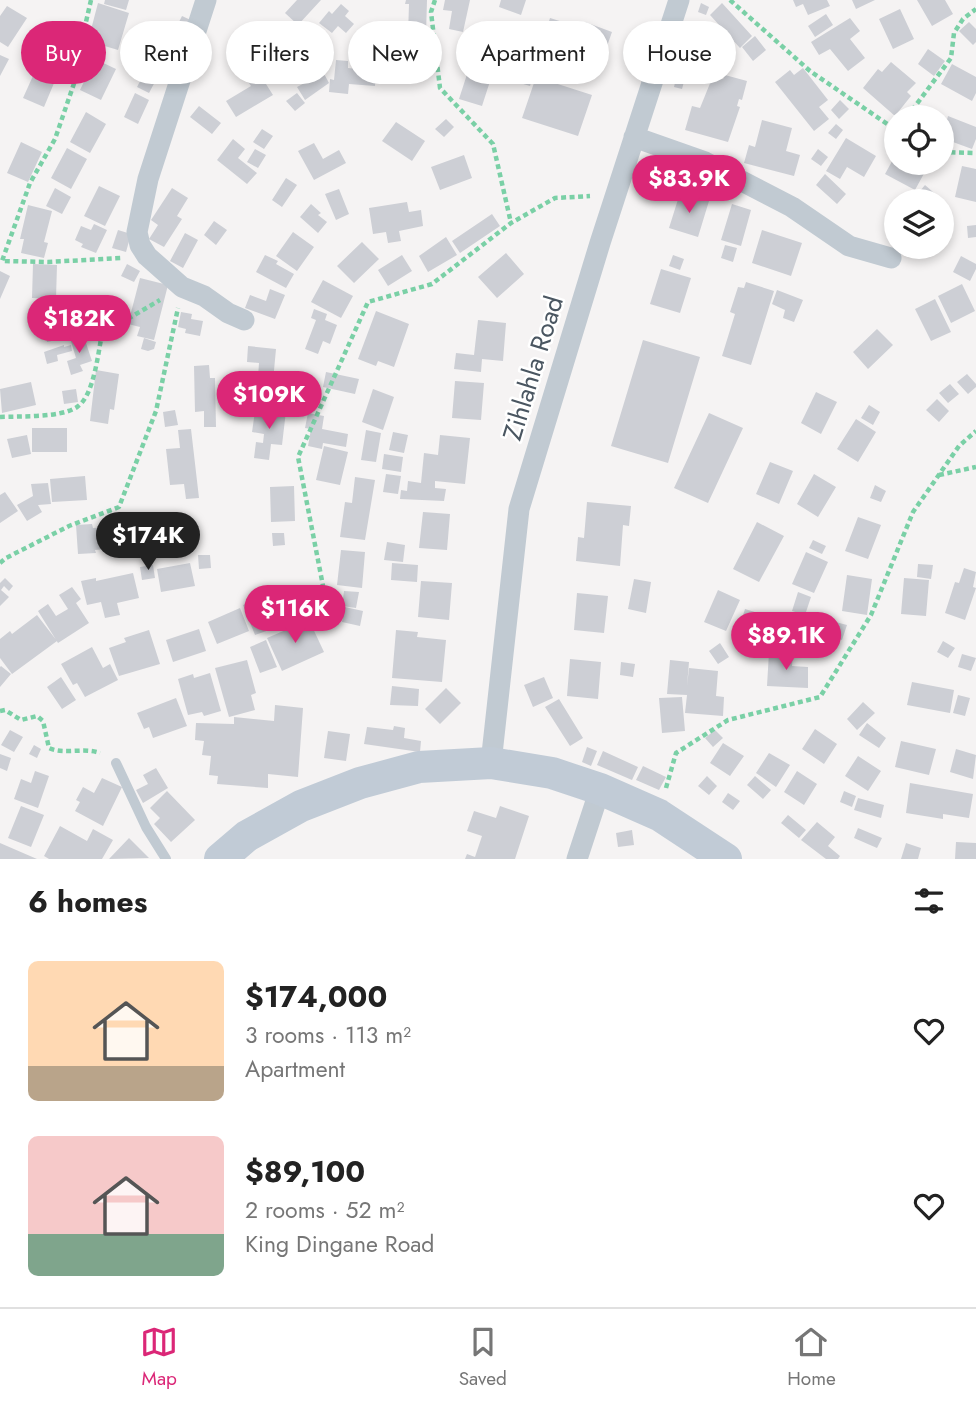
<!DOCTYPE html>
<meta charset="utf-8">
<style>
body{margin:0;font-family:Jost,sans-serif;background:#f2f2f2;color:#222;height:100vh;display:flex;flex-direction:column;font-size:26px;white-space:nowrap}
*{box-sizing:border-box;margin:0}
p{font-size:23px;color:#767676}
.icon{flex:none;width:38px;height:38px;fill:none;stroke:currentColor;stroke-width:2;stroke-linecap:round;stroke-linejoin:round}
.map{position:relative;height:859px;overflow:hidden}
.side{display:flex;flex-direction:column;background:#fff;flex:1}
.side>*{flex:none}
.guide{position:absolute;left:21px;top:21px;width:934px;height:63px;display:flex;gap:14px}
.controls{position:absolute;left:884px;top:105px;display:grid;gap:14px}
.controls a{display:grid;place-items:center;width:70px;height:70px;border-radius:50%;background:#fff;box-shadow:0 4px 10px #0003;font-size:35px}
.price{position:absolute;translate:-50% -60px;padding:0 16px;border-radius:24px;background:#db2777;color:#fff;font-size:23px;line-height:46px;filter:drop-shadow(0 2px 4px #0008)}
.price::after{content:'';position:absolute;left:50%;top:42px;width:21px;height:16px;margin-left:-10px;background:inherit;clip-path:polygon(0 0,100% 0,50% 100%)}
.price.selected{background:#222;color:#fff}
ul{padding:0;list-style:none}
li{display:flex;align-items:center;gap:21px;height:175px;padding:0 28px}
li span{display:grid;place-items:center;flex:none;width:196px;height:140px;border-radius:10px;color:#555}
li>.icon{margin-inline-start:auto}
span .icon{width:84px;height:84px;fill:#fffc;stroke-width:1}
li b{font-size:30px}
h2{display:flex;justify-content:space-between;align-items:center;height:84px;padding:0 28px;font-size:30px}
.chip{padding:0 24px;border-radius:32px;background:#fff;box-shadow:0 4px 10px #0003;font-size:24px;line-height:63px}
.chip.selected{background:#db2777;color:#fff}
.tabs{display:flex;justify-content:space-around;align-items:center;height:98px;border-top:2px solid #e0e0e0;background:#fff;font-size:19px;color:#767676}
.tabs a{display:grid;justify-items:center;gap:4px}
.tabs .selected{color:#db2777}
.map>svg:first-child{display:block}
</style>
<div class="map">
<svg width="976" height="859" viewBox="0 0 976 859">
<rect width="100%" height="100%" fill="#f5f3f3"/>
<path fill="#cdcfd5" d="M105,0H129L126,10L104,4Z
M297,0H321L298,25L285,13Z
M406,0H427L426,35H408L409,4H405Z
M445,0H470L463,32L449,29L452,11L443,10Z
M501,0H526L521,15L499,7Z
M793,0H827L830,6L808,15L803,4L796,7Z
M852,0H875L856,9Z
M917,0H945L953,14L932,26Z
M98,3L129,13L118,50L88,41Z
M701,3L709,7L706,15L698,12Z
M722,3L752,36L740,48L710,15Z
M341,4L349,11L345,16L354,24L346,33L338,26L332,33L319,23L329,11L332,14Z
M7,6L27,18L8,47L0,42V16Z
M900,9L914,39L893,49L879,19Z
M826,14L833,25L815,37L808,26Z
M182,16L195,22L187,38L174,32Z
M550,18L566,23L560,39L545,34Z
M850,18L860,31L850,39L865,58L848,71L830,49L819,55L811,42Z
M275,22L280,32L259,42L254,32Z
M585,22L612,32L600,66L573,56Z
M969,22L976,29V42L973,45L959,31Z
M694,31L703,34L698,47L689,44Z
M755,36L766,50L753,61L742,47Z
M426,38V51L414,52L413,39Z
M62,39L78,44L66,73L55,69L61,55L50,51L54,41L60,43Z
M928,49L945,61L934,76L918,64Z
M511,51L538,59L530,86L503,78Z
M0,55L9,59L0,76Z
M245,55L256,70L244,79L232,65Z
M314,55L329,83L305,100L297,87L310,80L300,63Z
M95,59L116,69L101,100L80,90Z
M336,60L348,61V68L376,71L375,86L349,84L348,94L329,92L330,79L334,80Z
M891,62L916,83L907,92L911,96L895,116L863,88L878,69L882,72Z
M952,64L976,77V93L972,101L941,84Z
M470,65L493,72L482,106L459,99Z
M679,65L688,67L682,89L674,87Z
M37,67L57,76L44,107L23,98Z
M803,68L828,100L819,107L829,119L814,131L775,82L790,70L794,75Z
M145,72L157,78L149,93L137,87Z
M259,73L273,95L236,117L226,101L251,86L247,80Z
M725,75L747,81L742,100L739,99L737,106L740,107L728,142L685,130L692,106L700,108L713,76L723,79Z
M536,77L592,95L578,136L522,118Z
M135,93L149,100L138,124L124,117Z
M297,93L305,103L295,111L286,101Z
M840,100L849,109L839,119L831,110Z
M199,106L221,123L212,134L190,117Z
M86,112L106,124L90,153L70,142Z
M948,116L976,127V139L972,149L942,138Z
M446,119L454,127L444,137L435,129Z
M762,120L792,128L786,151L800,155L794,176L744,163L749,145L755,147Z
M396,122L425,141L412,161L382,141Z
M836,124L843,130L836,139L828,133Z
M262,129L273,136L264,149L253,142Z
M846,138L876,156L864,177L847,167L840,179L826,171Z
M233,139L245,149L238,158L257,173L247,184L217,160Z
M21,142L42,152L28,182L7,173Z
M314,143L323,159L339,150L346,163L314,180L298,151Z
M67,148L87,159L71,189L51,178Z
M255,149L266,155L258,168L247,162Z
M818,149L828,157L821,166L811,159Z
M896,154V163H917L927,168L915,190L885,174Z
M464,155L472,178L440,190L431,167Z
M647,159L659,163L654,183L642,180Z
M962,166L976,169V202L955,197Z
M671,170L686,176L682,187L666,181Z
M825,174L846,194L837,204L816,185Z
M286,178L297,185L282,207L272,200Z
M925,185L941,199L940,201H920L915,197Z
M99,186L120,196L105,226L84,216Z
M55,188L71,197L62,214L46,206Z
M172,188L188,198L177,216L182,219L164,247L149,239L158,225L151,220Z
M339,189L349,214L336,220L325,194Z
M680,193L709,201L698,237L669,228Z
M407,202L409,212L421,210L423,226L399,231L401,241L388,243L386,232L373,234L369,208Z
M311,204L321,213L318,215L327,222L318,233L300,217Z
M732,204L751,210L741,246L721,240Z
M28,205L52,211L44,242L48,243L44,258L21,253L24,239H20Z
M492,214L500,226L460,253L452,241Z
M214,221L227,230L216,245L204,235Z
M94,224L107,230L96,253L81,247L83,244L75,240L81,226L91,230Z
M976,225V237L968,238L967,226Z
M118,230L131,234L126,252L112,248Z
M762,230L802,243L791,276L752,263Z
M293,232L314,247L297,271L276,256Z
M185,233L198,240L183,268L170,261Z
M446,237L457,255L428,272L419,256Z
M362,242L379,259L354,283L337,266Z
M725,245L737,248L733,262L721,258Z
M506,253L524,274L497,298L478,277Z
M265,255L278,261L276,264L294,274L286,288L256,272Z
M402,255L412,271L388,286L378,270Z
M673,255L684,259L680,270L669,266Z
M961,256L976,264V269L970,281L953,272Z
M33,264L57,265L56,299L32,298Z
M127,264L140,271L134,282L121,276Z
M661,269L691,278L680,313L650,304Z
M0,271L10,276L0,299Z
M140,278L168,285L154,340L137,336L140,327L128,324Z
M323,280L353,296L341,318L311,302Z
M746,282L774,291L751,365L722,356L735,314L730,312L738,287L744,288Z
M962,284L975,311L951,323L938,296Z
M270,289L285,295L275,319L245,308L250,295L266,301Z
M777,290L803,300L794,322L783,318L785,310L772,304Z
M935,299L951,332L931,341L915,309Z
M62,304L70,337L47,342L39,309Z
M314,309L327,314L325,320L337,325L330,344L323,341L318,354L305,349L316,320L311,318Z
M376,311L409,324L394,367L378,361L376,366L358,359Z
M181,312L192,314L191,319L203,321L200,336L185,333L186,329L178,327Z
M478,320L506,323L503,361L482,359L481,372L454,369L456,353L474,355Z
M877,329L893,345L868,369L853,352Z
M83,334L92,361L80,365L83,371L71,375L67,361L76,358L70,338Z
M144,338L156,342L154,349L148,351L141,349Z
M643,340L700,357L668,463L611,446Z
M64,345V347L71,345L72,351L57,355L58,361L47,364L44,352Z
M248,346L276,349L272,392L257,391L259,363L247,362Z
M209,365L210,378H215L216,427H204V411L195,412L194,366Z
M96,370L119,374L114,410L110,409L108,424L90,421Z
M326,372L359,379L355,394L323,387Z
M967,374L976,384V387L968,394L957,382Z
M455,381L484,383L481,420L452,418Z
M31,382L36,405L2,413L0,389Z
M950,384L959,394L948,403L939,393Z
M76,389L78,402L64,404L62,391Z
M373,389L394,397L383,430L362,422Z
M816,392L837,402L821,434L801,423Z
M937,399L949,411L939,422L926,410Z
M869,405L880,412L873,425L861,418Z
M268,409L286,411L282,445L271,444L269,460L254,458L256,442L263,443L264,434L252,432L255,411L268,412Z
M175,410L178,425L165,427L163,412Z
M308,413L324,416L322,429L348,434L346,447L323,443L322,449L308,446L311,429L305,428Z
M709,413L743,428L708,503L674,488Z
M856,419L876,432L858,462L837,449Z
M32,428H67V452H32Z
M191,429L199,498L186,499L184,484L170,485L166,449L180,448L178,430Z
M366,430L381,433L376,462L361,460Z
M393,432L408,435L404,453L389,450Z
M27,435L31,454L12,458L7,439Z
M440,435L470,438L465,484L435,481V488L446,489L444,501L400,499L401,490L407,491L408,481L421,483L424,453L438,455Z
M324,446L348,452L340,485L316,480Z
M384,454L403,457L401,472L382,469Z
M770,462L793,471L779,504L756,494Z
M386,474L401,476L398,494L383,492Z
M814,474L836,487L818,517L797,504Z
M85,476L87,500L52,502L50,479Z
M355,477L375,480L365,540L340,537L345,502L352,503Z
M48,483L51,504L38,505L42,512L27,521L17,505L33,496L31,484Z
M875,485L886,491L881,502L870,498Z
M294,486L295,521L271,522L270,487Z
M5,492L18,511L0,523V495Z
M587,502L631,506L629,526L623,525L620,566L576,561L578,537L584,538Z
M423,512L450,514L447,550L419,548Z
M858,517L881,525L868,559L845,551Z
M757,522L784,536L759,582L733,569Z
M92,524L93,528L110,527V532L122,530L124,547L95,550L96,553L78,554L76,525Z
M129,532H144V549L129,548Z
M272,533H284L285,545L273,546Z
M813,540L826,546L822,554L809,548Z
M387,542L405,545L403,562L384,560Z
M341,550L365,552L362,588L337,585Z
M806,552L828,562L814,593L792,584Z
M198,555H210L211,568L199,569Z
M190,563L195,586L161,592L157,569Z
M392,563L418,565L417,582L391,580Z
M918,564L933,565L931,579L917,577Z
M153,565L155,578L142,580L140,567Z
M964,568L976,572L973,587L976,588L965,620L945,613L955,582L959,583Z
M133,573L139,598L117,603L120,615L105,618L101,602L87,605L81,581L96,578V581Z
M847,575L872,579L867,615L842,611Z
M5,578L13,586L9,591L4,586L1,590L9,597L0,606V583Z
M904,578L929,580L926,616L901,614Z
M634,579L651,582L646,613L628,609Z
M421,581L452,583L449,620L418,617Z
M72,587L81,599L76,603L89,623L58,643L38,611L48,604L56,616L68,609L59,595Z
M718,590L740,600L726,631L704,622Z
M344,591L359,592L356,608L342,606Z
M798,592L811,597L805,615L792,611Z
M577,593L608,596L604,633L574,630Z
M266,596L272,611L266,614L272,629L255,635L243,605Z
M345,607L363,611L360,626L342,622Z
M240,608L249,631L217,644L208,622Z
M745,609L758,613L750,637L737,633Z
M37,615L57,641L12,674L0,658V639L10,631L12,634Z
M309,620L324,652L282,671L267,638Z
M832,621L847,625L842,640L827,635Z
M775,624L804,636L796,654L767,642Z
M199,629L206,651L173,662L166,640Z
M149,630L160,664L119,676L109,648L126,642L124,638Z
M396,630L418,632L417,637L446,640L442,682L392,678Z
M266,640L277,667L260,673L250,647Z
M943,641L955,648L948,658L937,652Z
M720,643L729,657L718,664L709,651Z
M92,647L103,668L110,664L118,680L85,697L77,683L73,685L61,664Z
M769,652L793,654L792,666L808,667V688L767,686Z
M962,654L976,658L971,671L958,667Z
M570,659L601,662L598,699L567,696Z
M247,660L256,693L251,695L255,710L229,717L215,668Z
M670,660L689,662L687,686L689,668L718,671L716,696L724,697L723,716L685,713L687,695L667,694Z
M621,662L635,664L633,677L620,675Z
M1,666L11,674L0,687V667Z
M210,673L221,711L204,716L202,712L188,715L178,679L193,674L194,678Z
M61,677L76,700L62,709L47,687Z
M544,677L553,698L533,707L524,685Z
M912,682L954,690L950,713L907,705Z
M392,686L419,689L418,706L390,705Z
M446,688L461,703L440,724L425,709Z
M958,695L970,698L965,716L953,713Z
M682,697L685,731L662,733L659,698Z
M176,698L187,726L153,738L149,727L144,729L137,713Z
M559,699L583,738L570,746L545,707Z
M863,702L875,713L857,730L847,719Z
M275,705L303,708L298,777L268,774V788L217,784L218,776L209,775L211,756L202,755L204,741L195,740L196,723L234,724V717L274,721Z
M867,723L886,738L879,748L859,735Z
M394,726L405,728L404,738L421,741L420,752L364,744L367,727L393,730Z
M815,729L837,744L824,764L802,749Z
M10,730L23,737L14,752L1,745Z
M715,730L723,738L713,747L705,738Z
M328,731L350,734L346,761L324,758Z
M901,741L936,749L929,775L895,767Z
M723,743L744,756L730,776L710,763Z
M34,745L41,749L37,758L29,754Z
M587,747L597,751L591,766L582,762Z
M956,749L976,755L973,779L950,772Z
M603,751L638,767L632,780L597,765Z
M769,753L790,765L776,787L756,773Z
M0,754L11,758L7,771L0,768Z
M858,756L881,771L868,791L845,776Z
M643,766L666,777L659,790L636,780Z
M156,768L168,788L143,803L136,790L148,784L143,775Z
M35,771L49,776L38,808L14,799L21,779L31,783Z
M797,771L817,784L804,805L784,792Z
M707,776L717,786L709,795L698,786Z
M755,776L771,790L763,799L747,785Z
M102,778L122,787L103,826L75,811L80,802L76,800L83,787L94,793Z
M910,783L973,794L969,818L943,814V819L906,813Z
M167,791L195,820L171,842L154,824L160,818L150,808Z
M844,791L856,796L852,807L840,802Z
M728,793L740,801L733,810L722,802Z
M858,798L884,805L881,818L854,810Z
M21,806L44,815L31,847L8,838Z
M500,806L529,816L515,859H465L467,854L475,857L482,836L467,831L474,811L496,818Z
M788,815L806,830L799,838L781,823Z
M817,822L835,837L828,846L840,856L838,859H826L801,840Z
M60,826L87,841L93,829L113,840L102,859H49L44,856Z
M858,828L882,838L877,848L854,838Z
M632,830L634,845L618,847L616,833Z
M129,838L149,858L109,859Z
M956,842L976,843V859H955Z
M0,843L37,859H0Z
M906,843L921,848L918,859H901Z"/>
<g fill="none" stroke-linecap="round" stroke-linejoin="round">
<path stroke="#7ad0a6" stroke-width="4.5" stroke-dasharray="5 3.5" stroke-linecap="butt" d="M91,0L83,35L80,66L55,139L30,183L2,261L48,262L122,258
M435,0L431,12L440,88L493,144L511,223
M730,0L810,71L896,130
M907,117L951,58L954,33L963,19L976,9
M942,152L976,153
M0,417C21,416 60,418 77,407C94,396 98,353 102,334L160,300
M939,475L976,467
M0,563L6,558L69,526L119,507L156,411L178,308
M286,621L324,591L298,457L368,302L432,284L511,223L555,198L590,196
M0,711L5,710L21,720L37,716L43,721L49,748C64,755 83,747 100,753
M666,788L676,753L728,720L820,697L871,615L913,512L959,446L976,431"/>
<path stroke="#c1cad2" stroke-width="10" d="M116,763L146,827L166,859"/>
<path stroke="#c1cad2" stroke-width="21" d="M206,0L148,179L137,232L140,245L147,256L182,287L204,296L228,313L244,320
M634,137L705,162L792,207L849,246L891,258
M491,763L519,509L600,243L679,0
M577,859L600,789"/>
<path stroke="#c1cbd6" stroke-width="32" d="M220,859L247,836L301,806L360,783L419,767L491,763L552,773L600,789L659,815L726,859"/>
</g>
<g text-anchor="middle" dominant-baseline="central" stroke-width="5" stroke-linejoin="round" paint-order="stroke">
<g font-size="26" fill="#4a5661" stroke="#fff">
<text transform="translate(533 368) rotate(-73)">Zihlahla Road</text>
</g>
</g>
</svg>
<div class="controls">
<a><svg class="icon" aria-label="locate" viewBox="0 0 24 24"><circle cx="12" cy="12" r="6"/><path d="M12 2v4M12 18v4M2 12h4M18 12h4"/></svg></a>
<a><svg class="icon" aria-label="layers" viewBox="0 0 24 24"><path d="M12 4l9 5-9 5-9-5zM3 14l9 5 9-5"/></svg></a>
</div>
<b class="price" style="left:689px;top:215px">$83.9K</b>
<b class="price" style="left:79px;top:355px">$182K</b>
<b class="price" style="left:269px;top:431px">$109K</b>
<b class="price selected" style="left:148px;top:572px">$174K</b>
<b class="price" style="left:295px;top:645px">$116K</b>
<b class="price" style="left:786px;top:672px">$89.1K</b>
<div class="guide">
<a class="chip selected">Buy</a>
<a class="chip">Rent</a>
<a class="chip">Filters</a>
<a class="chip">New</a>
<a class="chip">Apartment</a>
<a class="chip">House</a>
</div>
</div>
<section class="side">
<h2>6 homes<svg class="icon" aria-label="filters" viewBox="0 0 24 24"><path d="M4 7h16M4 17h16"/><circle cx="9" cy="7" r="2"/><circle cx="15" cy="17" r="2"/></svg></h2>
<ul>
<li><span style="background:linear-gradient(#ffd9b3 75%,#b9a48a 0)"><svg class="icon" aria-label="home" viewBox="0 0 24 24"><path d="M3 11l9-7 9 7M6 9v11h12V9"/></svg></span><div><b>$174,000</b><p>3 rooms · 113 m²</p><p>Apartment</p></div><svg class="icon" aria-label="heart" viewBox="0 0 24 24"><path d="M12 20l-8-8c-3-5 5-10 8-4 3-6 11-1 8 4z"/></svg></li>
<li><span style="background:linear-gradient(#f6c9c9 70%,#7fa58c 0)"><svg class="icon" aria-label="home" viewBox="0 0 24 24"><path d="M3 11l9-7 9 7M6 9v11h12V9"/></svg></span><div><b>$89,100</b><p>2 rooms · 52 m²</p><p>King Dingane Road</p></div><svg class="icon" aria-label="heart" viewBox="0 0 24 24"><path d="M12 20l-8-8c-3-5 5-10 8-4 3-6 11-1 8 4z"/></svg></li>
</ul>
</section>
<nav class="tabs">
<a class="selected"><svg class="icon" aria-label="map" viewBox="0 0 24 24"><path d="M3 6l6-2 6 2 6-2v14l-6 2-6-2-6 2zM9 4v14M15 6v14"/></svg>Map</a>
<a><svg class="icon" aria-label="saved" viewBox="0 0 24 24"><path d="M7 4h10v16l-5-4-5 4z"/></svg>Saved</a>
<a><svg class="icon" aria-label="home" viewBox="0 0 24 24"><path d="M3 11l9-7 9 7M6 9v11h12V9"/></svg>Home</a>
</nav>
